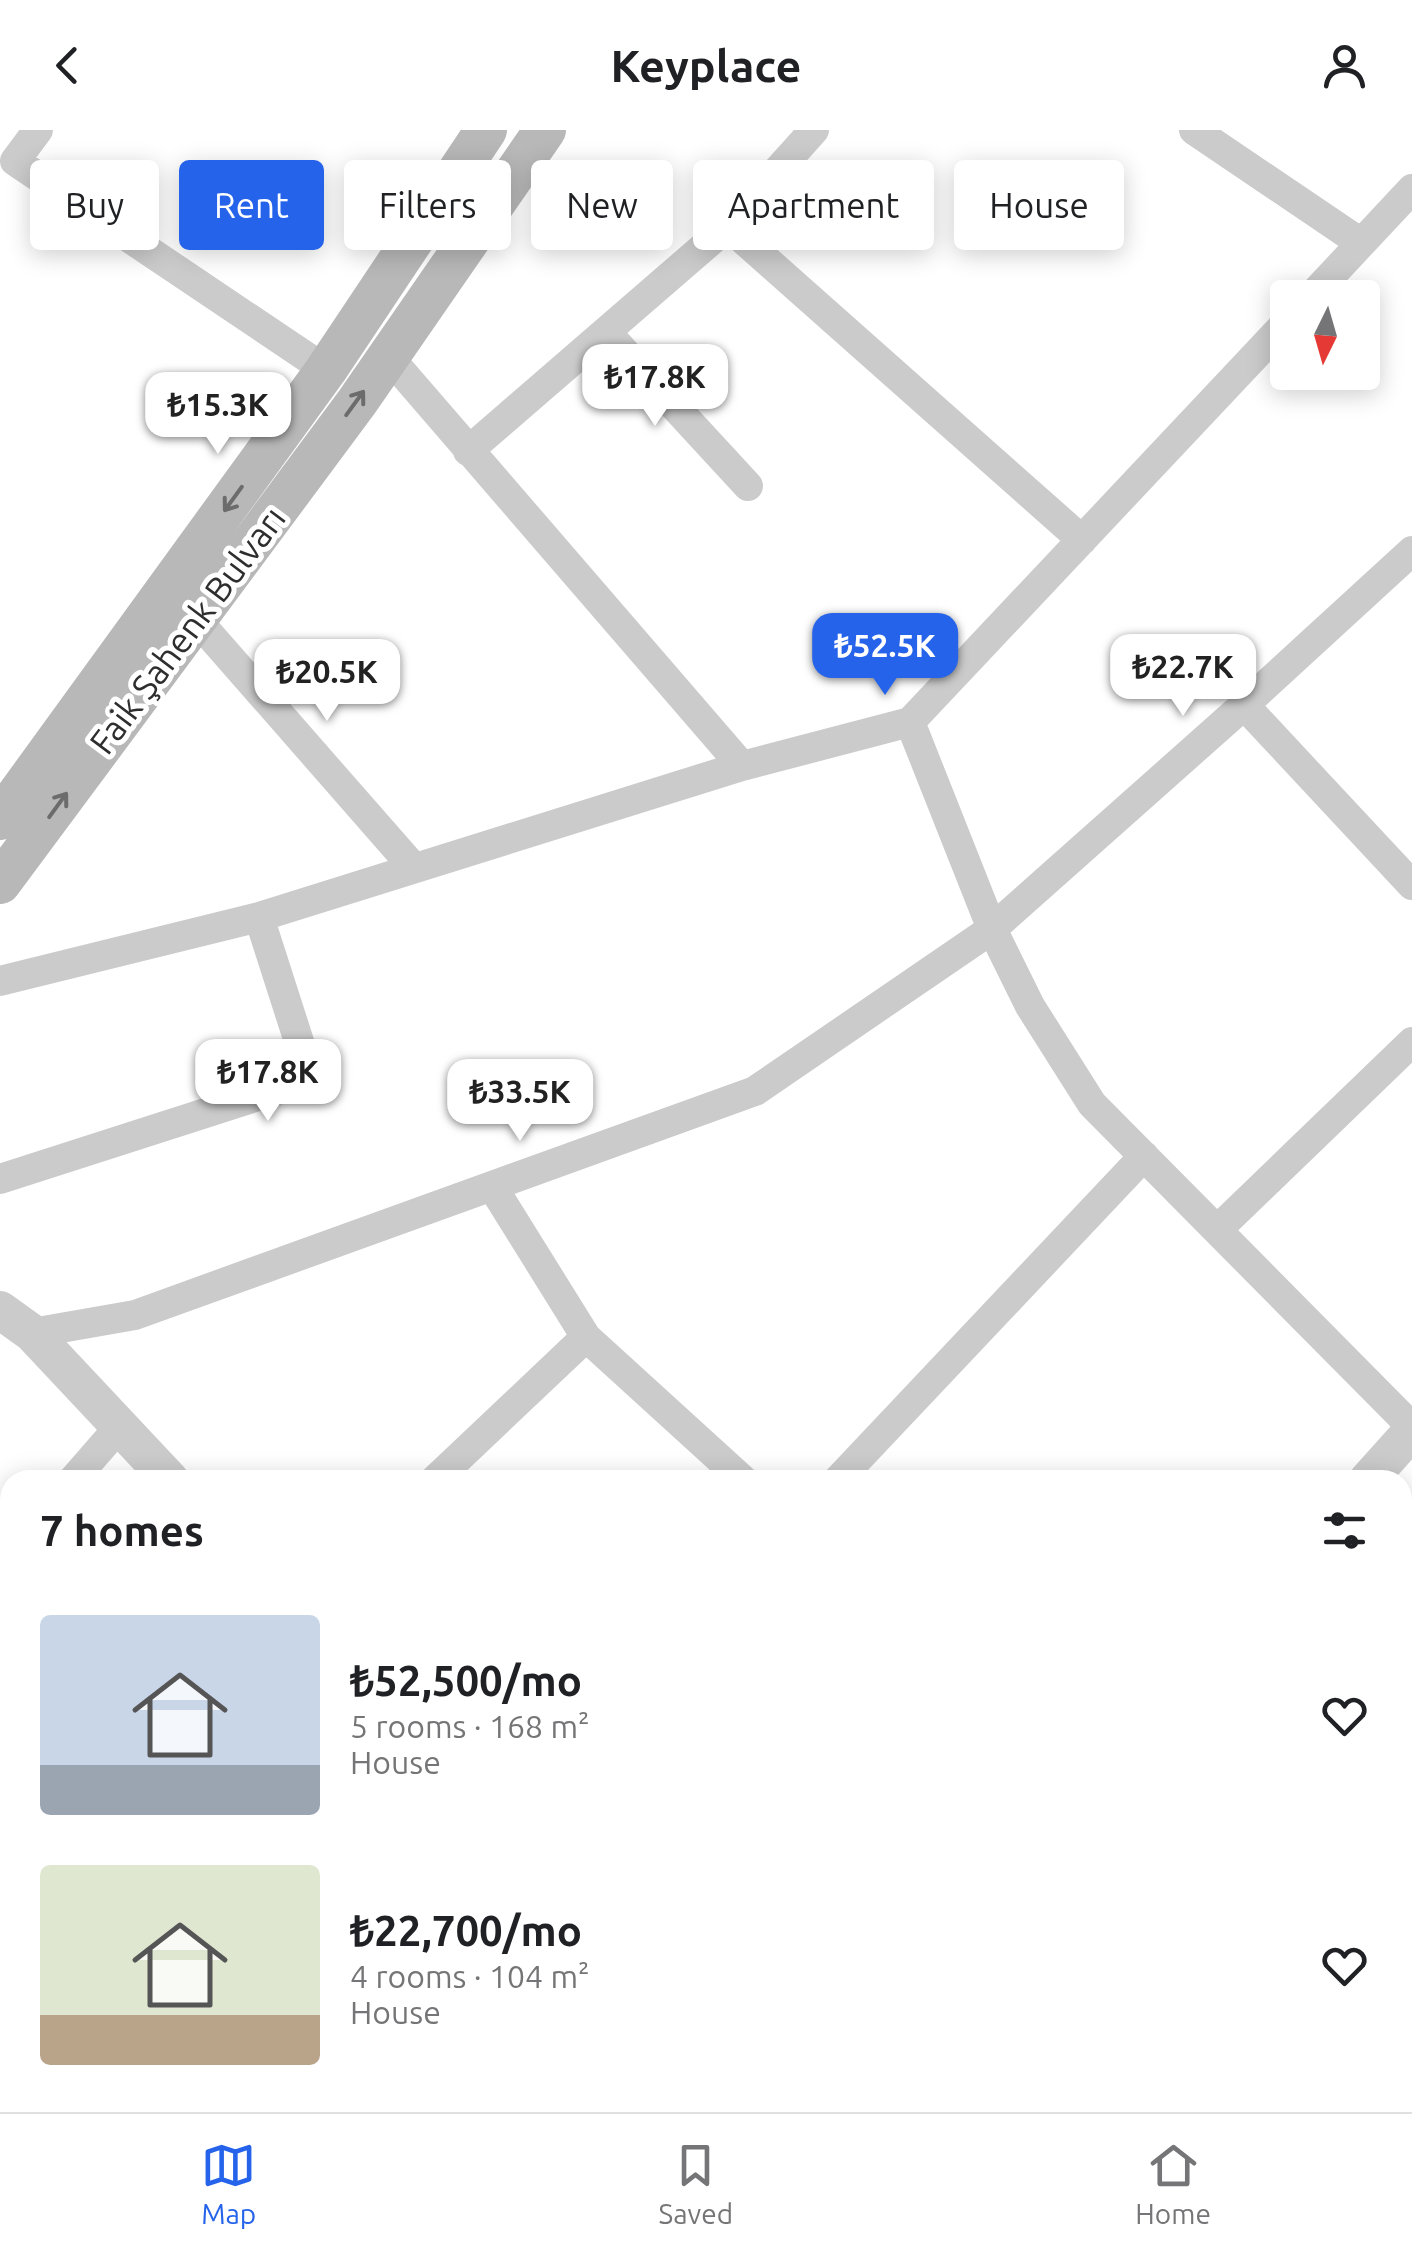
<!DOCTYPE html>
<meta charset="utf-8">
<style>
body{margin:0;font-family:Ubuntu,sans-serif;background:#f2f2f2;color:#202124;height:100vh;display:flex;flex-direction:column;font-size:38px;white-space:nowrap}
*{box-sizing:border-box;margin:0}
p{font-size:32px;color:#757577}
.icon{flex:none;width:55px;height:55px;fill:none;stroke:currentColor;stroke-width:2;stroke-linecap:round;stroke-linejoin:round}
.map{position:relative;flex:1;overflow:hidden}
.side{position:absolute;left:0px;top:1340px;width:1412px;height:642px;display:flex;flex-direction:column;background:#fff;border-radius:30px 30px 0 0;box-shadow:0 5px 25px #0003}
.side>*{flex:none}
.top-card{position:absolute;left:30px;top:30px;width:1352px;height:90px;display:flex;gap:20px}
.needle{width:65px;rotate:185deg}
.buttons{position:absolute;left:1270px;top:150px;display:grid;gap:20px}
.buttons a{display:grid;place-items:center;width:110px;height:110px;border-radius:10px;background:#fff;box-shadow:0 5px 25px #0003;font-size:50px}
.price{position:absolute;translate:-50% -85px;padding:0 22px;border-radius:20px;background:#fff;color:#222;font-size:32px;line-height:65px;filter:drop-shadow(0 2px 5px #0008)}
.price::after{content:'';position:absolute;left:50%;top:60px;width:30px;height:22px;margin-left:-15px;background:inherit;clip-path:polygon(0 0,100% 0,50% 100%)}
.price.on{background:#2563eb;color:#fff}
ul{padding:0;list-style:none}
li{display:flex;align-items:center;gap:30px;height:250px;padding:0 40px}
li span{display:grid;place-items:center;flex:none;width:280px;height:200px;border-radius:10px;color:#555}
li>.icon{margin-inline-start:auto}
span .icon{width:120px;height:120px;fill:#fffc;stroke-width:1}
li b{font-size:42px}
h2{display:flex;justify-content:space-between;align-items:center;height:120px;padding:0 40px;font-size:42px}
.pill{padding:0 35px;border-radius:10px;background:#fff;box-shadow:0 5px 25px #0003;font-size:35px;line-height:90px}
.pill.on{background:#2563eb;color:#fff}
header{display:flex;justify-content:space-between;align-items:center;height:130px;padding:0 40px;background:#fff;font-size:45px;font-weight:700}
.tabs{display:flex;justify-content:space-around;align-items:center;height:140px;border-top:2px solid #e0e0e0;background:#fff;font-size:28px;color:#757577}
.tabs a{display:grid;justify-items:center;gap:5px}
.tabs .on{color:#2563eb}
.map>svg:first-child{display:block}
</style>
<header><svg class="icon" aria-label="back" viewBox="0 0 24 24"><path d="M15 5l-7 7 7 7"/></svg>Keyplace<svg class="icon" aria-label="person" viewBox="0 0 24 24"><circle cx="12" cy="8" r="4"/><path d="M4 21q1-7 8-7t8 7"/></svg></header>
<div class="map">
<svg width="1412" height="1982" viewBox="0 0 1412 1982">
<rect width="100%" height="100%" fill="#fff"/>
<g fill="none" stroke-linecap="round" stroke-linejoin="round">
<path stroke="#cbcbcb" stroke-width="30" d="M38,0L15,31L326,240
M1194,0L1361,113
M728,96L814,0
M1310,168L1412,59
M606,202L748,356
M388,226L742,636
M468,321L728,96L1082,410
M195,488L414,738
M1244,575L1412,755
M910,592L1288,191
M0,851L259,787L742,636L910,592L992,799L1030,876L1092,974L1412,1297
M0,1049L311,949L259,787
M1217,1100L1412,912
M32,1203L135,1185L755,961L992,799L1244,575L1412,421
M586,1207L743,1350
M73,1350L120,1296
M435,1350L586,1207L492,1056
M838,1350L1144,1026
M0,1433L10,1422
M0,1467L10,1478
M1402,1886L1412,1876
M1121,1972L1133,1982
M226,1982L237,1972
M1309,1982L1318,1972"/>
<path stroke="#cbcbcb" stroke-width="38" d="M0,1180L32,1203L170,1350
M1368,1350L1412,1301
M750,1982L760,1972"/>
<path stroke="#b8b8b8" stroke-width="42" d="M0,689L326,240L486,0
M0,753L357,272L545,0"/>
</g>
<defs><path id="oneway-shaft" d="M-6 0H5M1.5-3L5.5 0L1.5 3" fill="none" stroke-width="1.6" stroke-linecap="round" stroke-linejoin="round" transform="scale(2.5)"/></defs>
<g stroke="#6c6c6c">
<use href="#oneway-shaft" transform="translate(355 273) rotate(-54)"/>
<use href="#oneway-shaft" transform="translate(233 369) rotate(126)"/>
<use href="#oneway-shaft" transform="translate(58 675) rotate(-54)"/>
</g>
<g text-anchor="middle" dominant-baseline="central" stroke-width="10" stroke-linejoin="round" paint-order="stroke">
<g font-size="35" fill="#2e2e2e" stroke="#fff">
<text transform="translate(187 500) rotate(-53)">Faik Şahenk Bulvarı</text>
</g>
</g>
</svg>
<div class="buttons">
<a><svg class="needle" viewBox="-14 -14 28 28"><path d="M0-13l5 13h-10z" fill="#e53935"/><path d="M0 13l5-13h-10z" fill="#757577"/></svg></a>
</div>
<b class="price" style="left:655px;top:299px">₺17.8K</b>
<b class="price" style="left:218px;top:327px">₺15.3K</b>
<b class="price on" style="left:885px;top:568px">₺52.5K</b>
<b class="price" style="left:1183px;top:589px">₺22.7K</b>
<b class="price" style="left:327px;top:594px">₺20.5K</b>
<b class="price" style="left:268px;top:994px">₺17.8K</b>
<b class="price" style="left:520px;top:1014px">₺33.5K</b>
<div class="top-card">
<a class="pill">Buy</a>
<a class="pill on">Rent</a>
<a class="pill">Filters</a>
<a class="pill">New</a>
<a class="pill">Apartment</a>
<a class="pill">House</a>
</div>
<section class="side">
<h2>7 homes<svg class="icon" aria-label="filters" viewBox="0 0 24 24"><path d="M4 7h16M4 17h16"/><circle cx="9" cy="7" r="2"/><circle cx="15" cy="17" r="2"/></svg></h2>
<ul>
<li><span style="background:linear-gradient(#c9d6e8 75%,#9aa5b1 0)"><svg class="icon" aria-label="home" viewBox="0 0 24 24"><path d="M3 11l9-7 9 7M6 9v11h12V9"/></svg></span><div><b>₺52,500/mo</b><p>5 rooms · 168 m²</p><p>House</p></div><svg class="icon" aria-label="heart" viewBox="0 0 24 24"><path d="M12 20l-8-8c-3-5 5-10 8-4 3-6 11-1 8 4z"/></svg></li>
<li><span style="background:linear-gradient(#dfe7d0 75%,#b9a48a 0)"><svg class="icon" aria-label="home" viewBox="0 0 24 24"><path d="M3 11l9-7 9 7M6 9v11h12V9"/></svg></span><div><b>₺22,700/mo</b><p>4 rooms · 104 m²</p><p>House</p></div><svg class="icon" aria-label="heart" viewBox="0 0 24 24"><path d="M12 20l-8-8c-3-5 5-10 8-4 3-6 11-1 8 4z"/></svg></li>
</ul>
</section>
</div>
<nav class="tabs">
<a class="on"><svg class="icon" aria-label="map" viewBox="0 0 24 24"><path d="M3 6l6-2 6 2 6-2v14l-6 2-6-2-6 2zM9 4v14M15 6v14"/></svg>Map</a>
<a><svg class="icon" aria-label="saved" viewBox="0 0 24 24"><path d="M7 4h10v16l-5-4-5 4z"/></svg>Saved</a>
<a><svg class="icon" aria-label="home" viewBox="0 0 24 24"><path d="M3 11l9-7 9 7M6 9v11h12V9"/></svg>Home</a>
</nav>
